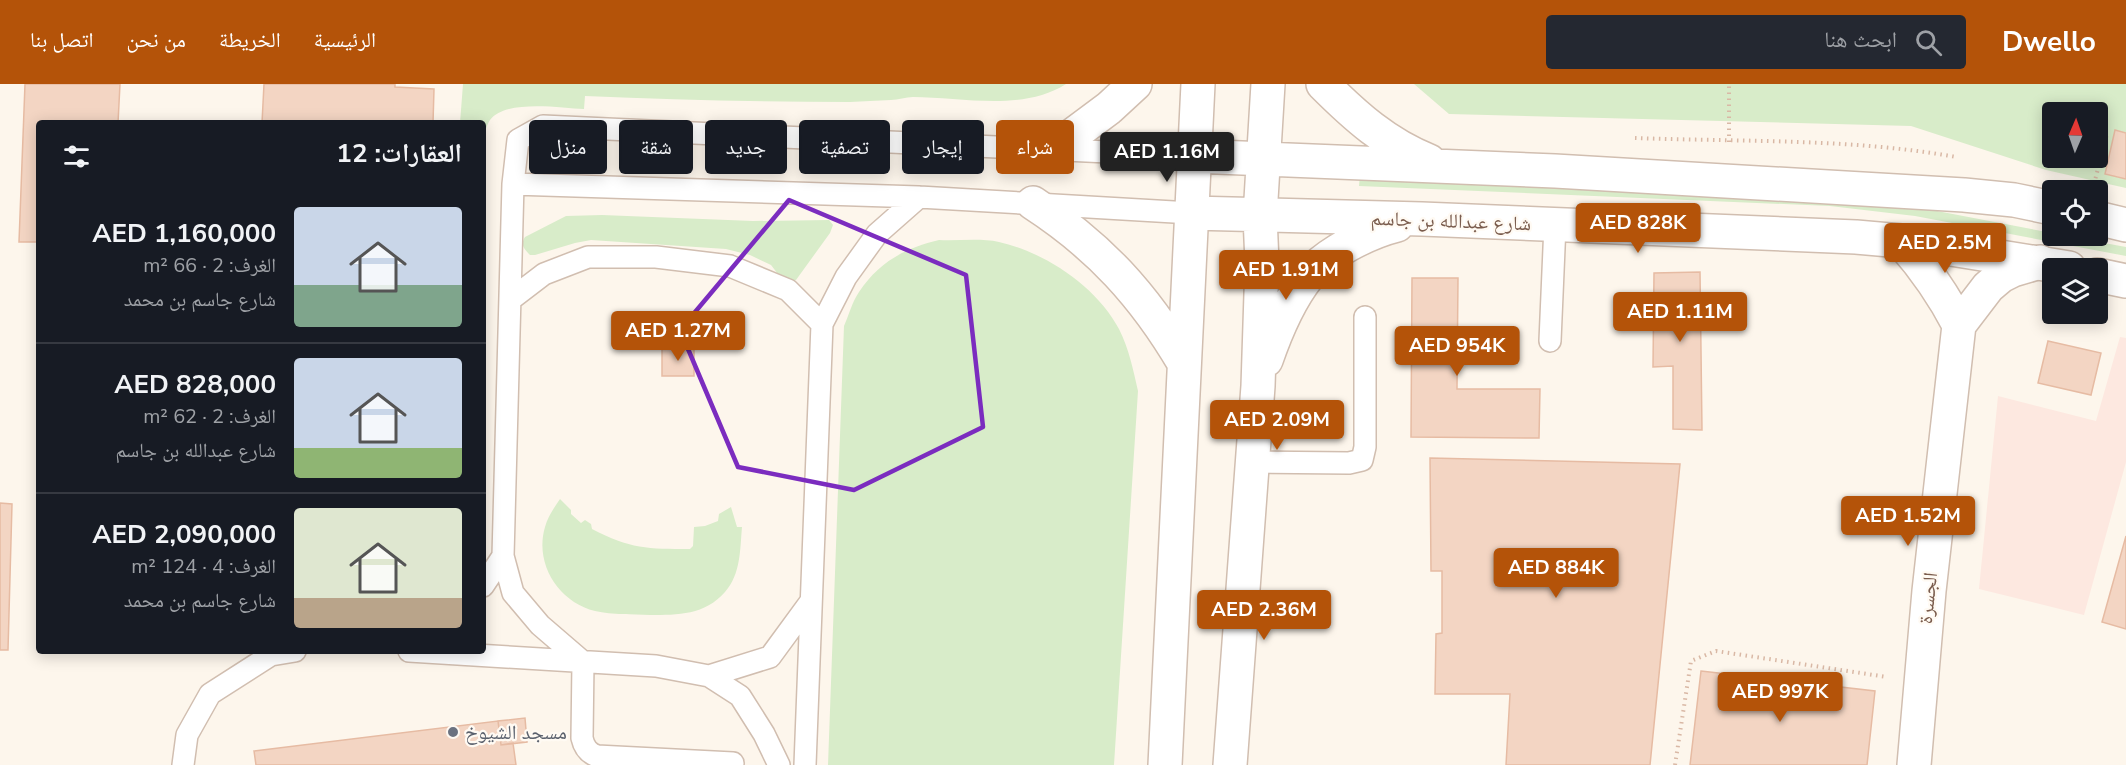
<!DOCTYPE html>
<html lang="ar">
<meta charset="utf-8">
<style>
body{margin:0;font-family:"Nunito Sans","Noto Naskh Arabic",sans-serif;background:#242831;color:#f1f3f6;direction:rtl;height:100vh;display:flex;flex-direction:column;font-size:22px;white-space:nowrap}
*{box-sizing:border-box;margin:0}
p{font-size:20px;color:#9ea1a6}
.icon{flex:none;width:33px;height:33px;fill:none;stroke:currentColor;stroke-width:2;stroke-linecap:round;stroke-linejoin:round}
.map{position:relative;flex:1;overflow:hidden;direction:ltr}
.sheet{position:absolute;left:36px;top:36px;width:450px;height:534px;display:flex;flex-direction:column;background:#171b24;border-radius:6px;box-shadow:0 3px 15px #0003;direction:rtl}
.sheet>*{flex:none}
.guide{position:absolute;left:504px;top:36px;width:570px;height:54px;direction:rtl;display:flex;gap:12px}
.needle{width:39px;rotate:2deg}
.buttons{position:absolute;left:2042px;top:18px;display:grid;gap:12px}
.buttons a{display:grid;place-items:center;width:66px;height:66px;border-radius:6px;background:#171b24;box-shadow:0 3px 15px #0003;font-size:30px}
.price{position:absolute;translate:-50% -51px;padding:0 14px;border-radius:6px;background:#b45309;color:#fff;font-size:20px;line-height:39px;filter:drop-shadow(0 2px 3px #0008)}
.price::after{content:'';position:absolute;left:50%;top:36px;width:18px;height:14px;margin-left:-9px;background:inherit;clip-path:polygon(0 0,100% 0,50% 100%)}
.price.on{background:#222;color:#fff}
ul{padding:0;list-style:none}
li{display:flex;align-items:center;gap:18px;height:150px;padding:0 24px}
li+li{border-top:2px solid #363941}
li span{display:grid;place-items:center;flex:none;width:168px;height:120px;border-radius:6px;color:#555}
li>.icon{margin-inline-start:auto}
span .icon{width:72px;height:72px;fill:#fffc;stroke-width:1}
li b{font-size:26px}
h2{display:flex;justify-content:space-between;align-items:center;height:72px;padding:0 24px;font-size:26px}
.tag{padding:0 21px;border-radius:6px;background:#171b24;box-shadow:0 3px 15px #0003;font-size:21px;line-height:54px}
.tag.on{background:#b45309;color:#fff}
header{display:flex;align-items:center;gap:36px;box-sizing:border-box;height:84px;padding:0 30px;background:#b45309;color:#fff}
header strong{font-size:28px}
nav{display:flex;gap:33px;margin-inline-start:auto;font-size:21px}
.search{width:420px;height:54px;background:#242831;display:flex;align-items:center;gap:15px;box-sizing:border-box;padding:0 21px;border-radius:6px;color:#9ea1a6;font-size:22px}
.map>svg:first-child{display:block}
</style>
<header>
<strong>Dwello</strong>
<div class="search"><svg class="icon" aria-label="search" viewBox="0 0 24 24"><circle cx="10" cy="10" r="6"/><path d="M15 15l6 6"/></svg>ابحث هنا</div>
<nav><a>الرئيسية</a><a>الخريطة</a><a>من نحن</a><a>اتصل بنا</a></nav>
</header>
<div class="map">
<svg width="2126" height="681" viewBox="0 0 2126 681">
<rect width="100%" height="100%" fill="#fdf6ec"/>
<path fill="#fde8e0" d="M2120,253L2126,254V378L2084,531L1979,505L1998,312L2096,337Z"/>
<path fill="#d8ecc9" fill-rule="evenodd" d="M463,0H1066C1022,28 962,13 913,13C906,13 898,16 891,16C877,17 863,17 850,18C761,18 673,16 585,12L584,25C560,24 506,15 490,36C487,40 485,48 483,53V39H460Z
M1414,0H2126V104L2046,86L1911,42L1449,30ZM2052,28H2097V74H2052Z
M1360,90L1916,123L2052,149V152H2066L2126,163V172L1915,132L1830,122L1359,102Z
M602,131L753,137L829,136L833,141L830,149L796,196L790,199L781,194L771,181L750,171L726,165L591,156L575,159L535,171H530C524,165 520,161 525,153L566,132Z
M939,156C958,157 981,154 999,158C1045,168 1097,203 1119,245C1129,265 1133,285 1138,307L1114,681H828L844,242C849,231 852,218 859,208C879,178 905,164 939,156Z
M560,415L571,426V430L581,439L585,436L591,440L592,445C630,465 648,465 690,465L693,462L694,443L705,442L718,437L719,430L731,423L737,443H742C740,465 741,490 725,508C705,531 678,531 650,531C632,530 613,531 595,527C559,518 534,480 545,443C548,432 554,424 560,415Z"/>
<path fill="#f3d5c3" stroke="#e6bba3" stroke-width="1.5" d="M25,0H120L118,39H39V158H19Z
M264,0H395V3L434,5L433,39H262Z
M2115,46L2126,49V95L2105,90Z
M1700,188L1702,346L1673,345V282L1653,283L1654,189Z
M1412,194H1458L1457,305H1540L1539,354L1411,353Z
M2048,257L2101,269L2091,311L2038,299Z
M662,263H694V292H662Z
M1430,374L1680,380L1650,681H1506L1510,610H1435L1436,550L1442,549V487H1431Z
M0,419L12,420L8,566H0Z
M2126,452V545L2102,538Z
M1701,587L1875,607L1867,681H1690Z
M525,634L527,658L501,661L498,637Z
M498,637L501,661L513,659L516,681H256L254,667Z"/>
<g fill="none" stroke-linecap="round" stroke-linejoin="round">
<g stroke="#d1beb0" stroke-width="24">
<path id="service" d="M513,100L919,113L1191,129
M510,216L544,190L588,173H656L730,182L788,206L822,240L805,681
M822,240L846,193L877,150L919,113
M1550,257L1555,141
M1251,378L1349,379L1362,376L1365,363V233
M483,502L503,472
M409,567L656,582L709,592L740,612L764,650L779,681
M709,592L770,573L811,517
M733,679L597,672C588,669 584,663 582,654L583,578L540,541L513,509L503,472L513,100L518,56L543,42L1194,72
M183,681L187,651L210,610L271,571L295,567"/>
</g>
<g stroke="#d1beb0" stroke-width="36">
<path id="minor" d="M1901,157C1924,183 1943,210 1959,241
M1914,681L1929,507L1959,241L1988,203L2001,192L2013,186L2040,178"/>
</g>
<g stroke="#d1beb0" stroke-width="36">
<path id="tertiary" d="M1323,0C1355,32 1386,60 1429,77
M1054,65L1109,24L1135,0
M1194,72L1555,87L1964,111L2014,116L2052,124
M1033,119C1099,162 1144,211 1184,279
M1191,129L1422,135L1856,153L1901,157L2069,184
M2097,134L2126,141
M2097,191L2126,197
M1266,276C1276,247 1289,216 1308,192C1326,169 1369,148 1397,141
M1165,681L1198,0
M1230,681L1258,302L1262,179L1260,132L1268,0"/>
</g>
<path stroke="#d9b8a5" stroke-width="4" stroke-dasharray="1.5 4.5" stroke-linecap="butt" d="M1635,54C1741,58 1851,54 1956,73
M1729,58V0
M2094,100L2107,50
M1675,681L1691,577L1716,567L1887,593"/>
<use href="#service" stroke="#fff" stroke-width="21"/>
<use href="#minor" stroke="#fff" stroke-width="33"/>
<use href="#tertiary" stroke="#fff" stroke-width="33"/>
</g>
<path fill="none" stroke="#7b2cbf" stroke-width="4.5" stroke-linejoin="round" d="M789,116L966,191L983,343L854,406L738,383L680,246Z"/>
<circle fill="#6b7280" stroke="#fffaf3" stroke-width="2" cx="453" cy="648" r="6"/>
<g text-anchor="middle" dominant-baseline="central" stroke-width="4.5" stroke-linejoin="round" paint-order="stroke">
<g font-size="20" fill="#7a5c4d" stroke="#fffaf3">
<text transform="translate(1451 137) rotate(2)">شارع عبدالله بن جاسم</text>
<text transform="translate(1928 514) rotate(-84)">الجسرة</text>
</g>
<g font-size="20" fill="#5b616d" stroke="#fffaf3" text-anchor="start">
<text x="465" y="648">مسجد الشيوخ</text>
</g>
</g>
</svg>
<div class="buttons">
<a><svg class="needle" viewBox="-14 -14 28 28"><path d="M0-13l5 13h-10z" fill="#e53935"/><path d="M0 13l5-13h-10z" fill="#9ea1a6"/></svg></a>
<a><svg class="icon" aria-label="locate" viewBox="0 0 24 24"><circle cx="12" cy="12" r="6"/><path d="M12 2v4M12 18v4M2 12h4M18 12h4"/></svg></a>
<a><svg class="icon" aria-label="layers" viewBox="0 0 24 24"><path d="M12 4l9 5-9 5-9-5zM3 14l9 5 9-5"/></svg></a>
</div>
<b class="price on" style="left:1167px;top:99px">AED 1.16M</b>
<b class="price" style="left:1638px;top:170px">AED 828K</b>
<b class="price" style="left:1945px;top:190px">AED 2.5M</b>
<b class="price" style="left:1286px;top:217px">AED 1.91M</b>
<b class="price" style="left:1680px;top:259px">AED 1.11M</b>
<b class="price" style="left:678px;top:278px">AED 1.27M</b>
<b class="price" style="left:1457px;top:293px">AED 954K</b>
<b class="price" style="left:1277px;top:367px">AED 2.09M</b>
<b class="price" style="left:1908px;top:463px">AED 1.52M</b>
<b class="price" style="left:1556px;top:515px">AED 884K</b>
<b class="price" style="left:1264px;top:557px">AED 2.36M</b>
<b class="price" style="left:1780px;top:639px">AED 997K</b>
<div class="guide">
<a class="tag on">شراء</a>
<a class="tag">إيجار</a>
<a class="tag">تصفية</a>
<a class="tag">جديد</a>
<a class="tag">شقة</a>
<a class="tag">منزل</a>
</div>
<section class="sheet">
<h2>العقارات: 12<svg class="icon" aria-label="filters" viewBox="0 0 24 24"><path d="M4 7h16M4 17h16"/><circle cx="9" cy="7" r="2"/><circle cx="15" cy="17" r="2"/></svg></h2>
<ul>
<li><span style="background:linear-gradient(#c9d6e8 65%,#7fa58c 0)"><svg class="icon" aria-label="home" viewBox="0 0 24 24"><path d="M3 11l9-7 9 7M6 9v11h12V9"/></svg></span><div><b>AED 1,160,000</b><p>الغرف: 2 · 66 m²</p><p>شارع جاسم بن محمد</p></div></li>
<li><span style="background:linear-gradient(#c9d6e8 75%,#8fb573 0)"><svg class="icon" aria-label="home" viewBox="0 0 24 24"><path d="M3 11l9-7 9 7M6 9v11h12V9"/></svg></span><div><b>AED 828,000</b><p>الغرف: 2 · 62 m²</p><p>شارع عبدالله بن جاسم</p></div></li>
<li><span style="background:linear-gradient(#dfe7d0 75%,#b9a48a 0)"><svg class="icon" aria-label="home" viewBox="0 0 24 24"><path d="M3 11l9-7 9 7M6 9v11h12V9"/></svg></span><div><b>AED 2,090,000</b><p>الغرف: 4 · 124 m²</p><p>شارع جاسم بن محمد</p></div></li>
</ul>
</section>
</div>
